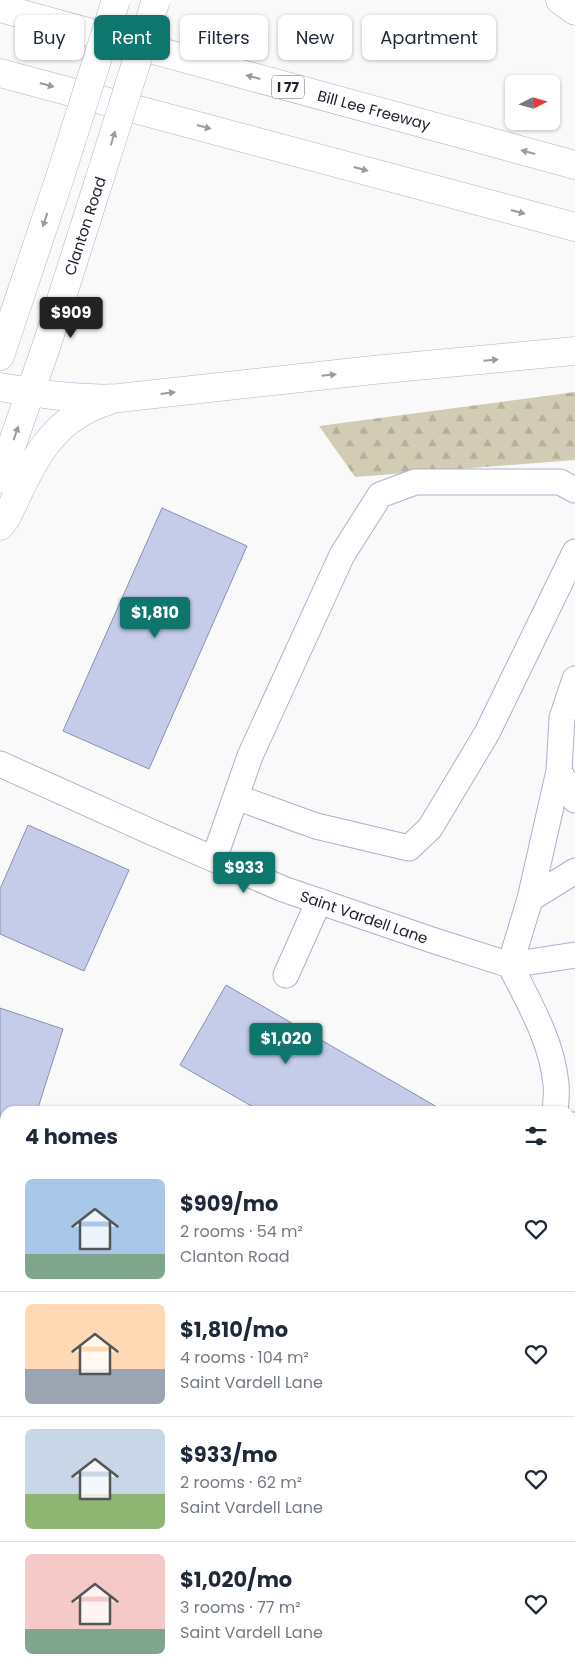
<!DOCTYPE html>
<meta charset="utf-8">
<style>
body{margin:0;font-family:Poppins,sans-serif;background:#f6f6f7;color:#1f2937;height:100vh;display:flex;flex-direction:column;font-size:19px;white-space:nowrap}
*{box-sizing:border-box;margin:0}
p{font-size:16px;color:#747a83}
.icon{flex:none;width:28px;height:28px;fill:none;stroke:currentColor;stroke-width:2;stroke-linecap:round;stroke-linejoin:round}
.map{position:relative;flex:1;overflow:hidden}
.sheet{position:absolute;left:0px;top:1106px;width:575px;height:571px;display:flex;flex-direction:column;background:#fff;border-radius:15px 15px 0 0;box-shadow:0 1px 4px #0004}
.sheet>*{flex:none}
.top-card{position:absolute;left:15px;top:15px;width:545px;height:45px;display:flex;gap:10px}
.needle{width:32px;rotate:84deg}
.buttons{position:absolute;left:505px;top:75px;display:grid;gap:10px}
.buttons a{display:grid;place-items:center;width:55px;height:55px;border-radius:8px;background:#fff;box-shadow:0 1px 4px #0004;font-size:25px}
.price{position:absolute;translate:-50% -42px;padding:0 11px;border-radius:5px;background:#0f766e;color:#fff;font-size:16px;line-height:32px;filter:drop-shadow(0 1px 2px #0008)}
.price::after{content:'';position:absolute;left:50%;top:30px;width:15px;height:11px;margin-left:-8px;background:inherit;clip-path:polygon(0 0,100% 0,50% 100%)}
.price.active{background:#222;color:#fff}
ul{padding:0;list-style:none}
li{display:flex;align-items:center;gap:15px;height:125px;padding:0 25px}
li+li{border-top:1px solid #e0e1e3}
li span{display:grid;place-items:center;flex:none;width:140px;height:100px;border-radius:8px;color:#555}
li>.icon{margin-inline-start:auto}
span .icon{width:60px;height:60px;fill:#fffc;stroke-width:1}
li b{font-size:21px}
h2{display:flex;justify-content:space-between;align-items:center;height:60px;padding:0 25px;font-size:21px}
.tag{padding:0 18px;border-radius:8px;background:#fff;box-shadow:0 1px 4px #0004;font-size:18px;line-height:45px}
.tag.active{background:#0f766e;color:#fff}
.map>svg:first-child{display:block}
</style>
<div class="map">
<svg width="575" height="1677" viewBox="0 0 575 1677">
<defs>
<pattern id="forest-firs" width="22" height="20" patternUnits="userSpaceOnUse" patternTransform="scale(1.25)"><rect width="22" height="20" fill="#d3ccb4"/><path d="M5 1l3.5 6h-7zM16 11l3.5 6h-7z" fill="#b5af9b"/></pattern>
</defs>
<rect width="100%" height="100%" fill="#f9f9f9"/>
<path fill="url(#forest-firs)" d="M575,392V460L355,477L319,426Z"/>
<path fill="#c4ccea" stroke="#8991ad" d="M162,508L247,546L149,769L63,731Z
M28,825L129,870L84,971L0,934V889Z
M226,985L444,1111H260L180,1065Z
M0,1008L63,1029L37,1111H5V1211L0,1226Z"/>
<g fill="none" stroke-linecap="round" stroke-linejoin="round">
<g stroke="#aab2cf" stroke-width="27">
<path id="minor" d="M575,679L562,718L559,771L530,899L510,965L575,955
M0,764L149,831L283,889L432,940L510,965C529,1003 552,1041 556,1084C557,1093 556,1102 555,1111
M559,771L575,800
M236,797L316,826L409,848L430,828L487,733L575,552
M214,859L250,756L342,555L380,495L415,482H560L575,490
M530,899L575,871
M286,975L319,901
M570,1125H575
M570,1305L575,1304
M570,1432L575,1488
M570,1512L575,1511
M570,1592L575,1591
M570,1655H575
M336,1672L343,1677
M307,1677L308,1672
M400,1677L405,1672"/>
</g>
<g stroke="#aab2cf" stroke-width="29">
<path id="major" d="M0,356L61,174
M0,479L46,347L98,184"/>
</g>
<g stroke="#aab2cf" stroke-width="29">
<path id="highway" d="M560,0L575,11
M0,8L575,165
M0,73L575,227
M0,387C41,394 78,400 119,398L373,370L575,351
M0,526L6,518C32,466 47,420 108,401"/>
</g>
<use href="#minor" stroke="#fff" stroke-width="25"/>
<use href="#major" stroke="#fff" stroke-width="28"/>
<use href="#highway" stroke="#fff" stroke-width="28"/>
<g stroke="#aab2cf" stroke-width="29" stroke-linecap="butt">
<path id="major-bridge" d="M61,174L116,0
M98,184L156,0"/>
</g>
<use href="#major-bridge" stroke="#fff" stroke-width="28"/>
</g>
<defs><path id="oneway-solid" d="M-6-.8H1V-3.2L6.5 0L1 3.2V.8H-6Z" transform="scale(1.25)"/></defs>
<g fill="#9b9ca1">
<use href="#oneway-solid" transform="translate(253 77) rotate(-165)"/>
<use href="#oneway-solid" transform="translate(47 85) rotate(15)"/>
<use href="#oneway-solid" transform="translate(204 127) rotate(15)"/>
<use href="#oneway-solid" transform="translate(113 138) rotate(-73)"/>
<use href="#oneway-solid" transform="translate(528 152) rotate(-165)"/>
<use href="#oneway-solid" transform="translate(361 169) rotate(15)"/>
<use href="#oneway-solid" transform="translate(518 212) rotate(15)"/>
<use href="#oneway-solid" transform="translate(45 220) rotate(108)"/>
<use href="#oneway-solid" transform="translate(491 360) rotate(-5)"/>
<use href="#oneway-solid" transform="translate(329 375) rotate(-6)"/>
<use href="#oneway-solid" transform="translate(168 393) rotate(-7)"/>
<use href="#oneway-solid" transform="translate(16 433) rotate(-71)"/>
</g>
<g text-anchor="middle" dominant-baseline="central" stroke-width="5" stroke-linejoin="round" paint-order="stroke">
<rect fill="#fff" stroke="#63656d" stroke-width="1" x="272" y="75.5" width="32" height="23" rx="4"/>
<g font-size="14" font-weight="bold" fill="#20232e">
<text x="288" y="87">I 77</text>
</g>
<g font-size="15" fill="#20232e" stroke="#fff">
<text transform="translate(374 110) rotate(15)">Bill Lee Freeway</text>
<text transform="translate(85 226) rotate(-72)">Clanton Road</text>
<text transform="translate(364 917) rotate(19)">Saint Vardell Lane</text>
</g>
</g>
</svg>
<div class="buttons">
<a><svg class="needle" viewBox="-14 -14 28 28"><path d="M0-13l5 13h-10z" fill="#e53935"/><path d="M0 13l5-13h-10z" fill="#747a83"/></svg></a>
</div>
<b class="price active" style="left:71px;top:339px">$909</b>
<b class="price" style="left:155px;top:639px">$1,810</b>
<b class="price" style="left:244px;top:894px">$933</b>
<b class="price" style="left:286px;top:1065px">$1,020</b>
<div class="top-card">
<a class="tag">Buy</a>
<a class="tag active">Rent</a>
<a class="tag">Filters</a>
<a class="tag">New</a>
<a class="tag">Apartment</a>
</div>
<section class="sheet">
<h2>4 homes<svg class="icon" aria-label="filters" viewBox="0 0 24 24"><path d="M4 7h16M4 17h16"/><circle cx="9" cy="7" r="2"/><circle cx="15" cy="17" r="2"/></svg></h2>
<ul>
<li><span style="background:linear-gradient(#a9c7e8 75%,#7fa58c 0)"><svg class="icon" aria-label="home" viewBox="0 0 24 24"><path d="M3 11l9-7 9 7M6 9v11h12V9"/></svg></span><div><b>$909/mo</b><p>2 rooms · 54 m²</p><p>Clanton Road</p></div><svg class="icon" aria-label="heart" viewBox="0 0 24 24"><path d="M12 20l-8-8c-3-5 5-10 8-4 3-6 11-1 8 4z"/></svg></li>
<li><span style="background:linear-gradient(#ffd9b3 65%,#9aa5b1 0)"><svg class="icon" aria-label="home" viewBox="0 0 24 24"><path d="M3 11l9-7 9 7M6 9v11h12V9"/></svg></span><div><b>$1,810/mo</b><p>4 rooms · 104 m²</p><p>Saint Vardell Lane</p></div><svg class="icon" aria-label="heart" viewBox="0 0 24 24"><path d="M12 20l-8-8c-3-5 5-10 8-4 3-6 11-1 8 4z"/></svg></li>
<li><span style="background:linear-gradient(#c9d6e8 65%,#8fb573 0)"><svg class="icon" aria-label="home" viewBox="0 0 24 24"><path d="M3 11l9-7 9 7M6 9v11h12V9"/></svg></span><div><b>$933/mo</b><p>2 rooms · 62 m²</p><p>Saint Vardell Lane</p></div><svg class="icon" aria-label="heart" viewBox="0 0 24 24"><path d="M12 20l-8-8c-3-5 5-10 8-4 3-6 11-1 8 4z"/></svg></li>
<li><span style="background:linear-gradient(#f6c9c9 75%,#7fa58c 0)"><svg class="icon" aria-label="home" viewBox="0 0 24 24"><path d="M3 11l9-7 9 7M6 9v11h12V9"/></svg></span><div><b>$1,020/mo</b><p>3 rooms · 77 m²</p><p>Saint Vardell Lane</p></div><svg class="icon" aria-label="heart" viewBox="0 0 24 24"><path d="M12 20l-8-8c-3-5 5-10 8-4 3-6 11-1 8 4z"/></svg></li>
</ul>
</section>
</div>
